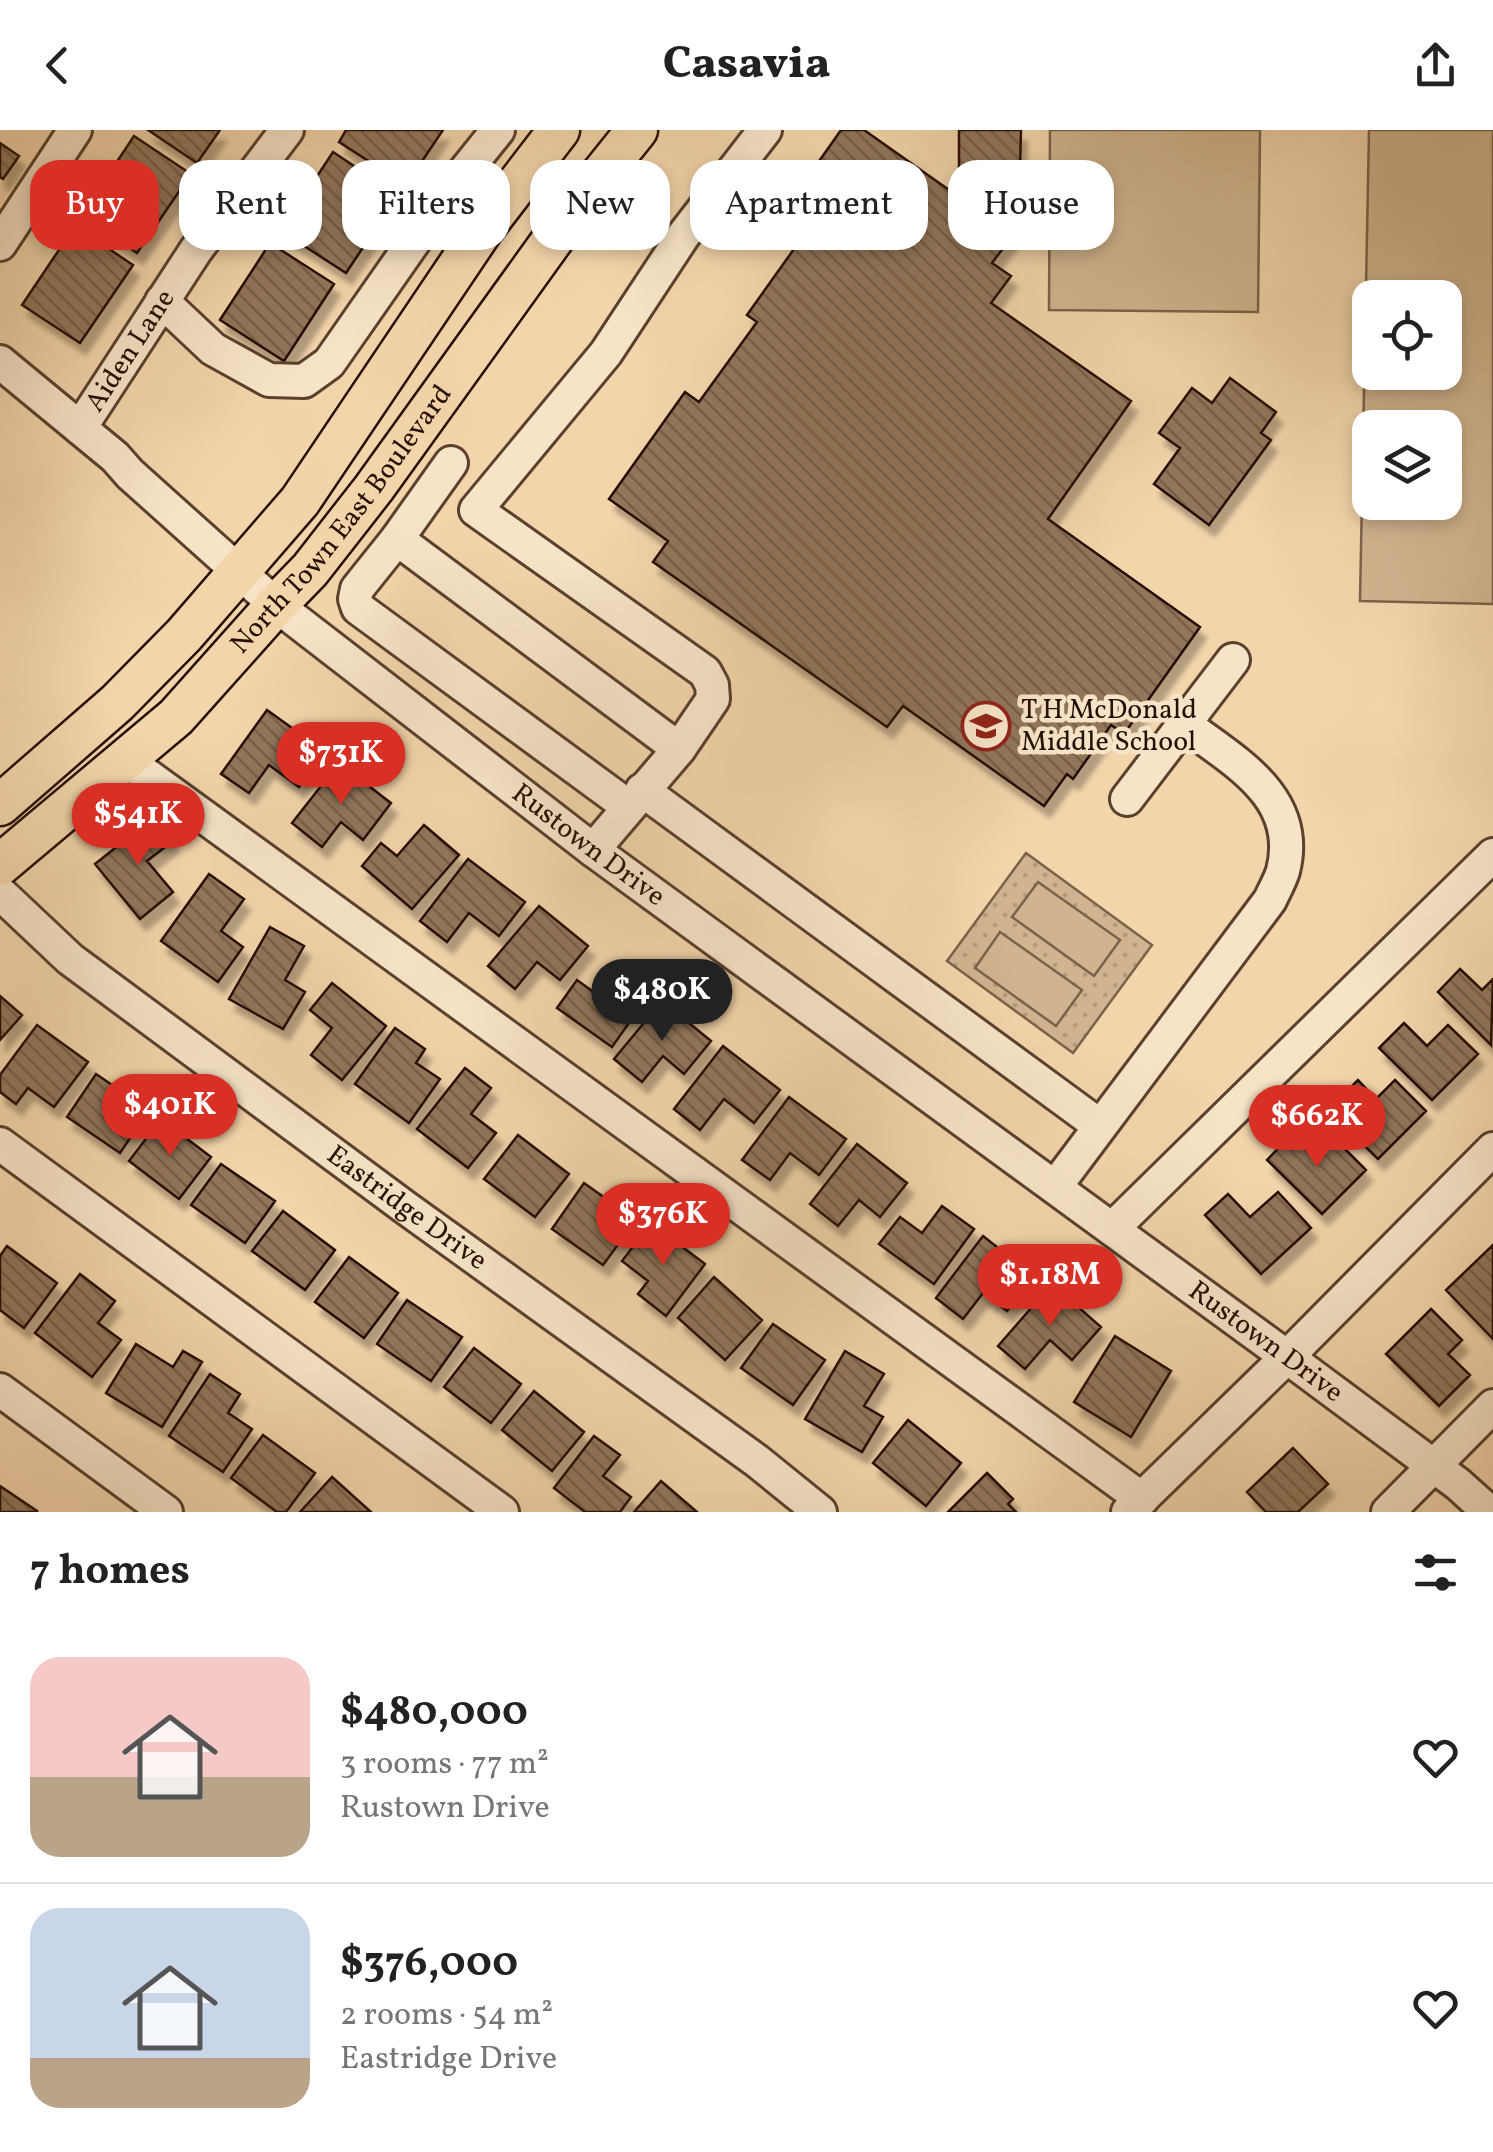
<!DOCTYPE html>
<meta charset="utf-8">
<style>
body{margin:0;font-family:Vollkorn,serif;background:#f6f6f6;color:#222;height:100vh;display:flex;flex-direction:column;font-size:38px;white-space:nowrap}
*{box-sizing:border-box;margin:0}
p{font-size:32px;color:#767676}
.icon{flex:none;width:55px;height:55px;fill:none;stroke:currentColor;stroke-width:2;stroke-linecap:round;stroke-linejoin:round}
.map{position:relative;height:1382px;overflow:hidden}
.side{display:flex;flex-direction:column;background:#fff;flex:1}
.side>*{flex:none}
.guide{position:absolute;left:30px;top:30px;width:1435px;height:90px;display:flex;gap:20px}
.fabs{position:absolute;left:1352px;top:150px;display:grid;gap:20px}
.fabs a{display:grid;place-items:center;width:110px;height:110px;border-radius:20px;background:#fff;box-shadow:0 5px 15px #0003;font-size:50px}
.price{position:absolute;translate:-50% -85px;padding:0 22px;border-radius:35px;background:#d93025;color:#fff;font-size:32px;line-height:65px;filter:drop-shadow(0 2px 5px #0008)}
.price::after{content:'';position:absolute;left:50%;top:60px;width:30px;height:22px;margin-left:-15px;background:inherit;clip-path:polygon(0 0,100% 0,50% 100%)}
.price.current{background:#222;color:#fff}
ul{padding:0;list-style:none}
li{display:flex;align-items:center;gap:30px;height:250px;padding:0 30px}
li+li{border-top:2px solid #e0e0e0}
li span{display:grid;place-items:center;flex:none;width:280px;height:200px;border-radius:30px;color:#555}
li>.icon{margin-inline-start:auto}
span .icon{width:120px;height:120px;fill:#fffc;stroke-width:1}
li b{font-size:42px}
h2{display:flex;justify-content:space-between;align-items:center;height:120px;padding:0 30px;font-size:42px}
.tag{padding:0 35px;border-radius:30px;background:#fff;box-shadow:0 5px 15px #0003;font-size:35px;line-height:90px}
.tag.current{background:#d93025;color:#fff}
header{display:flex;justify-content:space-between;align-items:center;height:130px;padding:0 30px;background:#fff;font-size:45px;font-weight:800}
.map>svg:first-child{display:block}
</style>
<header><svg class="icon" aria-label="back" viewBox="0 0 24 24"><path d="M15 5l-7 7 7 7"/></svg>Casavia<svg class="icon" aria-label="share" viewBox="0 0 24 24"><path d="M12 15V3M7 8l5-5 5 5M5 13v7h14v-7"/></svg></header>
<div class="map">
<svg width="1493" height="1382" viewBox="0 0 1493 1382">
<defs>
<pattern id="grass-dots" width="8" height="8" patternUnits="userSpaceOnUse" patternTransform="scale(2.5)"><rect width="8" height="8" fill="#d0b48f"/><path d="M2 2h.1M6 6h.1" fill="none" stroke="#b29a7a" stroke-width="1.8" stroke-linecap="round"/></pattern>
<pattern id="building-back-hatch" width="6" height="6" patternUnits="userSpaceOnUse" patternTransform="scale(2.5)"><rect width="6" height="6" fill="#91765b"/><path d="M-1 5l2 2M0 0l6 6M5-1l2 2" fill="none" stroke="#765f49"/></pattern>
<filter id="shadow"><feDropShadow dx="6" dy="11" stdDeviation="2.5" flood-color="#0004"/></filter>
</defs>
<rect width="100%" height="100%" fill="#f3d5ab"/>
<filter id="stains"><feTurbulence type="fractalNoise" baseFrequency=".002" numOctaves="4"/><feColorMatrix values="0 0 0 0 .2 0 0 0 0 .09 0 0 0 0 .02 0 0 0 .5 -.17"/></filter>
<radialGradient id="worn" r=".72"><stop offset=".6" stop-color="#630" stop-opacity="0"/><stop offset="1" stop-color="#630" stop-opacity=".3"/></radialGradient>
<path fill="url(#grass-dots)" stroke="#7b624a" stroke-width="2.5" d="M1026,723L1152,815L1073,923L947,831Z"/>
<path fill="#d0b48f" stroke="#7b624a" stroke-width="2.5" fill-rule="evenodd" d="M1050,0H1260L1258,182L1049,180Z
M1369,0H1493V474L1360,471ZM1370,168H1445V242H1370ZM1370,298H1445V372H1370Z
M1038,752L1120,810L1094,846L1012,787Z
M1000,802L1082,860L1056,896L975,838Z"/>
<path fill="url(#building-back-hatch)" stroke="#261005" stroke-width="2.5" filter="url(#shadow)" d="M148,0H220L197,33Z
M346,0H443L406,55L339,12Z
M841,0H864L1013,105L992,133L1011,146L991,173L1131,271L1048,389L1200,497L1124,604L1111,595L1073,649L1067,644L1044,676L903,576L887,597L653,432L668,411L609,369L685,262L699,272L757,192L747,185L821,81L796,64Z
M959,0H1021L1020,38L959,37Z
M134,6L191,44L137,123L81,86Z
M0,13L19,26L3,49L0,47Z
M333,22L398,65L346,143L281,101Z
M75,96L133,135L80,213L22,175Z
M270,113L334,154L284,231L220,190Z
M1230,248L1276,282L1261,303L1271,310L1209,395L1154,354L1180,318L1159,303L1192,258L1212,273Z
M267,580L324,621L299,657L269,635L249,663L221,644Z
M339,633L391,673L363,710L341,692L322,717L292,693Z
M154,687L173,711L147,731L173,762L140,789L95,734Z
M424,695L459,725L412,779L362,736L381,713L397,726Z
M468,729L525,772L499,806L469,783L447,812L420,791Z
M209,744L244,769L221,801L243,817L218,852L161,811Z
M539,776L588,816L560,850L537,832L515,859L488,836Z
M270,797L304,816L285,850L305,862L283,899L229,869Z
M1460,839L1482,860L1493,849L1491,915L1438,862Z
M618,840L650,863L612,917L557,878L577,850L599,866Z
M332,853L386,896L342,950L311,925L332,898L310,880Z
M0,866L22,885L0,910Z
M662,871L711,911L684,944L663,926L642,952L614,929Z
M1404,893L1427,916L1448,895L1478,924L1432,970L1379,918Z
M37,895L88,932L54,977L28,958L16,974L0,962V945Z
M395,898L425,919L416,933L440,949L409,993L355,954Z
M723,916L780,960L754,993L724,969L700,1000L674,979Z
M465,938L491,958L471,984L496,1003L468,1038L417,999Z
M96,944L149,980L120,1023L67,987Z
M1358,950L1376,969L1395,950L1426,981L1378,1029L1328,980Z
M789,967L846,1009L819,1045L790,1023L770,1050L742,1030Z
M161,989L211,1027L179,1069L129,1031Z
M1294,1002L1318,1026L1335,1009L1366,1040L1322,1084L1267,1030Z
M518,1005L569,1044L535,1087L484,1049Z
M857,1014L907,1053L880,1087L859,1070L838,1096L810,1074Z
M221,1034L275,1071L245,1113L191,1075Z
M584,1053L636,1090L603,1135L552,1099Z
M1278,1062L1311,1098L1261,1144L1205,1085L1228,1064L1250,1087Z
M942,1076L974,1099L934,1154L879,1114L900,1087L922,1103Z
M283,1081L335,1120L305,1160L252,1121Z
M651,1093L705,1134L666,1186L638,1164L648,1151L622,1131Z
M983,1106L1034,1146L1007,1181L983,1163L963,1189L936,1168Z
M1493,1115V1209L1446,1160Z
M7,1116L57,1153L24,1198L0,1180V1126Z
M349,1127L398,1163L364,1208L315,1172Z
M80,1144L115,1171L98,1193L121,1210L92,1247L35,1203Z
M714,1147L762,1190L725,1230L678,1188Z
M1052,1154L1101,1197L1072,1230L1050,1210L1025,1239L998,1216Z
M407,1170L462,1207L431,1251L377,1214Z
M1431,1179L1462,1210L1448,1224L1470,1245L1439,1276L1386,1224Z
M773,1194L825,1230L793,1275L741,1238Z
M1115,1206L1171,1241L1131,1307L1074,1272Z
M136,1214L173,1237L183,1221L202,1232L162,1297L106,1263Z
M474,1218L521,1254L491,1293L444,1257Z
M845,1221L884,1244L864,1276L883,1287L862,1322L805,1289Z
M210,1244L240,1264L228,1283L252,1299L223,1342L169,1306Z
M534,1261L584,1302L552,1341L502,1300Z
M908,1290L961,1333L926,1376L873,1333Z
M263,1305L315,1343L286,1382H277L231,1348Z
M594,1306L620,1325L603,1346L631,1367L620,1382H585L554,1358Z
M1293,1318L1328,1354L1298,1382H1266L1247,1362Z
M987,1343L1013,1369L1008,1374L1016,1382H948Z
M332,1347L371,1382H300Z
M661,1351L697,1382H634Z
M0,1356L37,1381L36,1382H0Z"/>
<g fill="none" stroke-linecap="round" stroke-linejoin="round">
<g stroke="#59412e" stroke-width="38">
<g id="minor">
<path d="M0,114L75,0"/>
<path d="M162,171L213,219L269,250L304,251L329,233L449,61L498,0"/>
<path id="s1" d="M0,232L115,327L130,344L276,475L593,720L1287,1227L1458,1354L1489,1382"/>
<path id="s2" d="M80,298L196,120L287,0"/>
<path d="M451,333L397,409L679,619"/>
<path d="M397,409L357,459L355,469L358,478L629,677"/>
<path d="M126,630L1142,1369"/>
<path d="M642,660L1100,996"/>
<path d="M1127,669L1233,530"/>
<path d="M593,720L679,619L713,569L712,555L705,542L476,380L606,223L683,106L765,0"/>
<path id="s3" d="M0,763L70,829L406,1078L757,1331L820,1382"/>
<path d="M0,1014L502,1382"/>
<path d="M1055,1057L1270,770C1274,761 1280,751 1283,741C1302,666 1233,631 1183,593"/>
<path d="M1112,1099L1493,725"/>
<path d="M0,1260L166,1382"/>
<path d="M1128,1382L1287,1227L1493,1019"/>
<path d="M1388,1382L1493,1276"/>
</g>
</g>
<g stroke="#261005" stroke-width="45">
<g id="major">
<path d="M0,675L117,573L184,505L300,371L483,99L559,0"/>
<path id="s4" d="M0,735L176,587L276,475L310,440L374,358L584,66L637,0"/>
</g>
</g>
<use href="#minor" stroke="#f7e4c8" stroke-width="32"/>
<use href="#major" stroke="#f3d5ab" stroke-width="40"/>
</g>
<defs>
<g id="school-ring" transform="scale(2.5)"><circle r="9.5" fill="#f7e4c8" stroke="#8f2418" stroke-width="1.5"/><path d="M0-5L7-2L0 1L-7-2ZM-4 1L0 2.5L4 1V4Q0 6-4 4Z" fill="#8f2418"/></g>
</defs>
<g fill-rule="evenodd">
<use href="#school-ring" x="986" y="596"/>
</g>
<g text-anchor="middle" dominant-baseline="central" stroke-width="9" stroke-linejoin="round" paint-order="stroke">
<g font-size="28" fill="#261005" stroke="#f7e4c8">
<text stroke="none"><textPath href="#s2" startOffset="92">Aiden Lane</textPath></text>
<text stroke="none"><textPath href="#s4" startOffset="488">North Town East Boulevard</textPath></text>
<text stroke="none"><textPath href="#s1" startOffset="762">Rustown Drive</textPath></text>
<text stroke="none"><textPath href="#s3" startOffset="515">Eastridge Drive</textPath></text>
<text stroke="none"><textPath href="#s1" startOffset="1602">Rustown Drive</textPath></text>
</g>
<g font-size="28" fill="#261005" stroke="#f7e4c8" text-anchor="start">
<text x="1021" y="580">T H McDonald<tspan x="1021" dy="32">Middle School</tspan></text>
</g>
</g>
<rect width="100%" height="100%" filter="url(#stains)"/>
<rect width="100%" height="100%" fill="url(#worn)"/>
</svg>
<div class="fabs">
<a><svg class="icon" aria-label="locate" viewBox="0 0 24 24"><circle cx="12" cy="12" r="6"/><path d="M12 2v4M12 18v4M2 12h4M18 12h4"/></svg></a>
<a><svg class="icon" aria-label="layers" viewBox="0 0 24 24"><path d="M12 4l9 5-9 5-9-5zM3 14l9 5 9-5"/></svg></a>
</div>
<b class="price" style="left:341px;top:677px">$731K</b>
<b class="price" style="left:138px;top:738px">$541K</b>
<b class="price current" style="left:662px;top:914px">$480K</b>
<b class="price" style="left:170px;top:1029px">$401K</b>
<b class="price" style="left:1317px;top:1040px">$662K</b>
<b class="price" style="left:663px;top:1138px">$376K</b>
<b class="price" style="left:1050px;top:1199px">$1.18M</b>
<div class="guide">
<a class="tag current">Buy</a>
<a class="tag">Rent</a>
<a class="tag">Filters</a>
<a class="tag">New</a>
<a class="tag">Apartment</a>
<a class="tag">House</a>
</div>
</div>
<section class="side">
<h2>7 homes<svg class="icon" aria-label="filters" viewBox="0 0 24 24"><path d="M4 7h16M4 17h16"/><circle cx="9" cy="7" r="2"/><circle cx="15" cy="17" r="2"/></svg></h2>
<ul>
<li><span style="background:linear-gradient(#f6c9c9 60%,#b9a48a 0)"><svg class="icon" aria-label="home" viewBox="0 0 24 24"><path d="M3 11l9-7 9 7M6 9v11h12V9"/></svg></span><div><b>$480,000</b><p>3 rooms · 77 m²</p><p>Rustown Drive</p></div><svg class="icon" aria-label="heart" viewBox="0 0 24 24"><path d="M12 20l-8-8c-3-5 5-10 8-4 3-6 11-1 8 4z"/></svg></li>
<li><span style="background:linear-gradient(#c9d6e8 75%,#b9a48a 0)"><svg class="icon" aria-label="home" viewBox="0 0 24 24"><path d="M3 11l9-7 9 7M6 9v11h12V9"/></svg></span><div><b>$376,000</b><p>2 rooms · 54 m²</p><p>Eastridge Drive</p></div><svg class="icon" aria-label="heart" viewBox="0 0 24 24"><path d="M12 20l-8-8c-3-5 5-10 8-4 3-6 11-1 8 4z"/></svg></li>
</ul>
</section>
